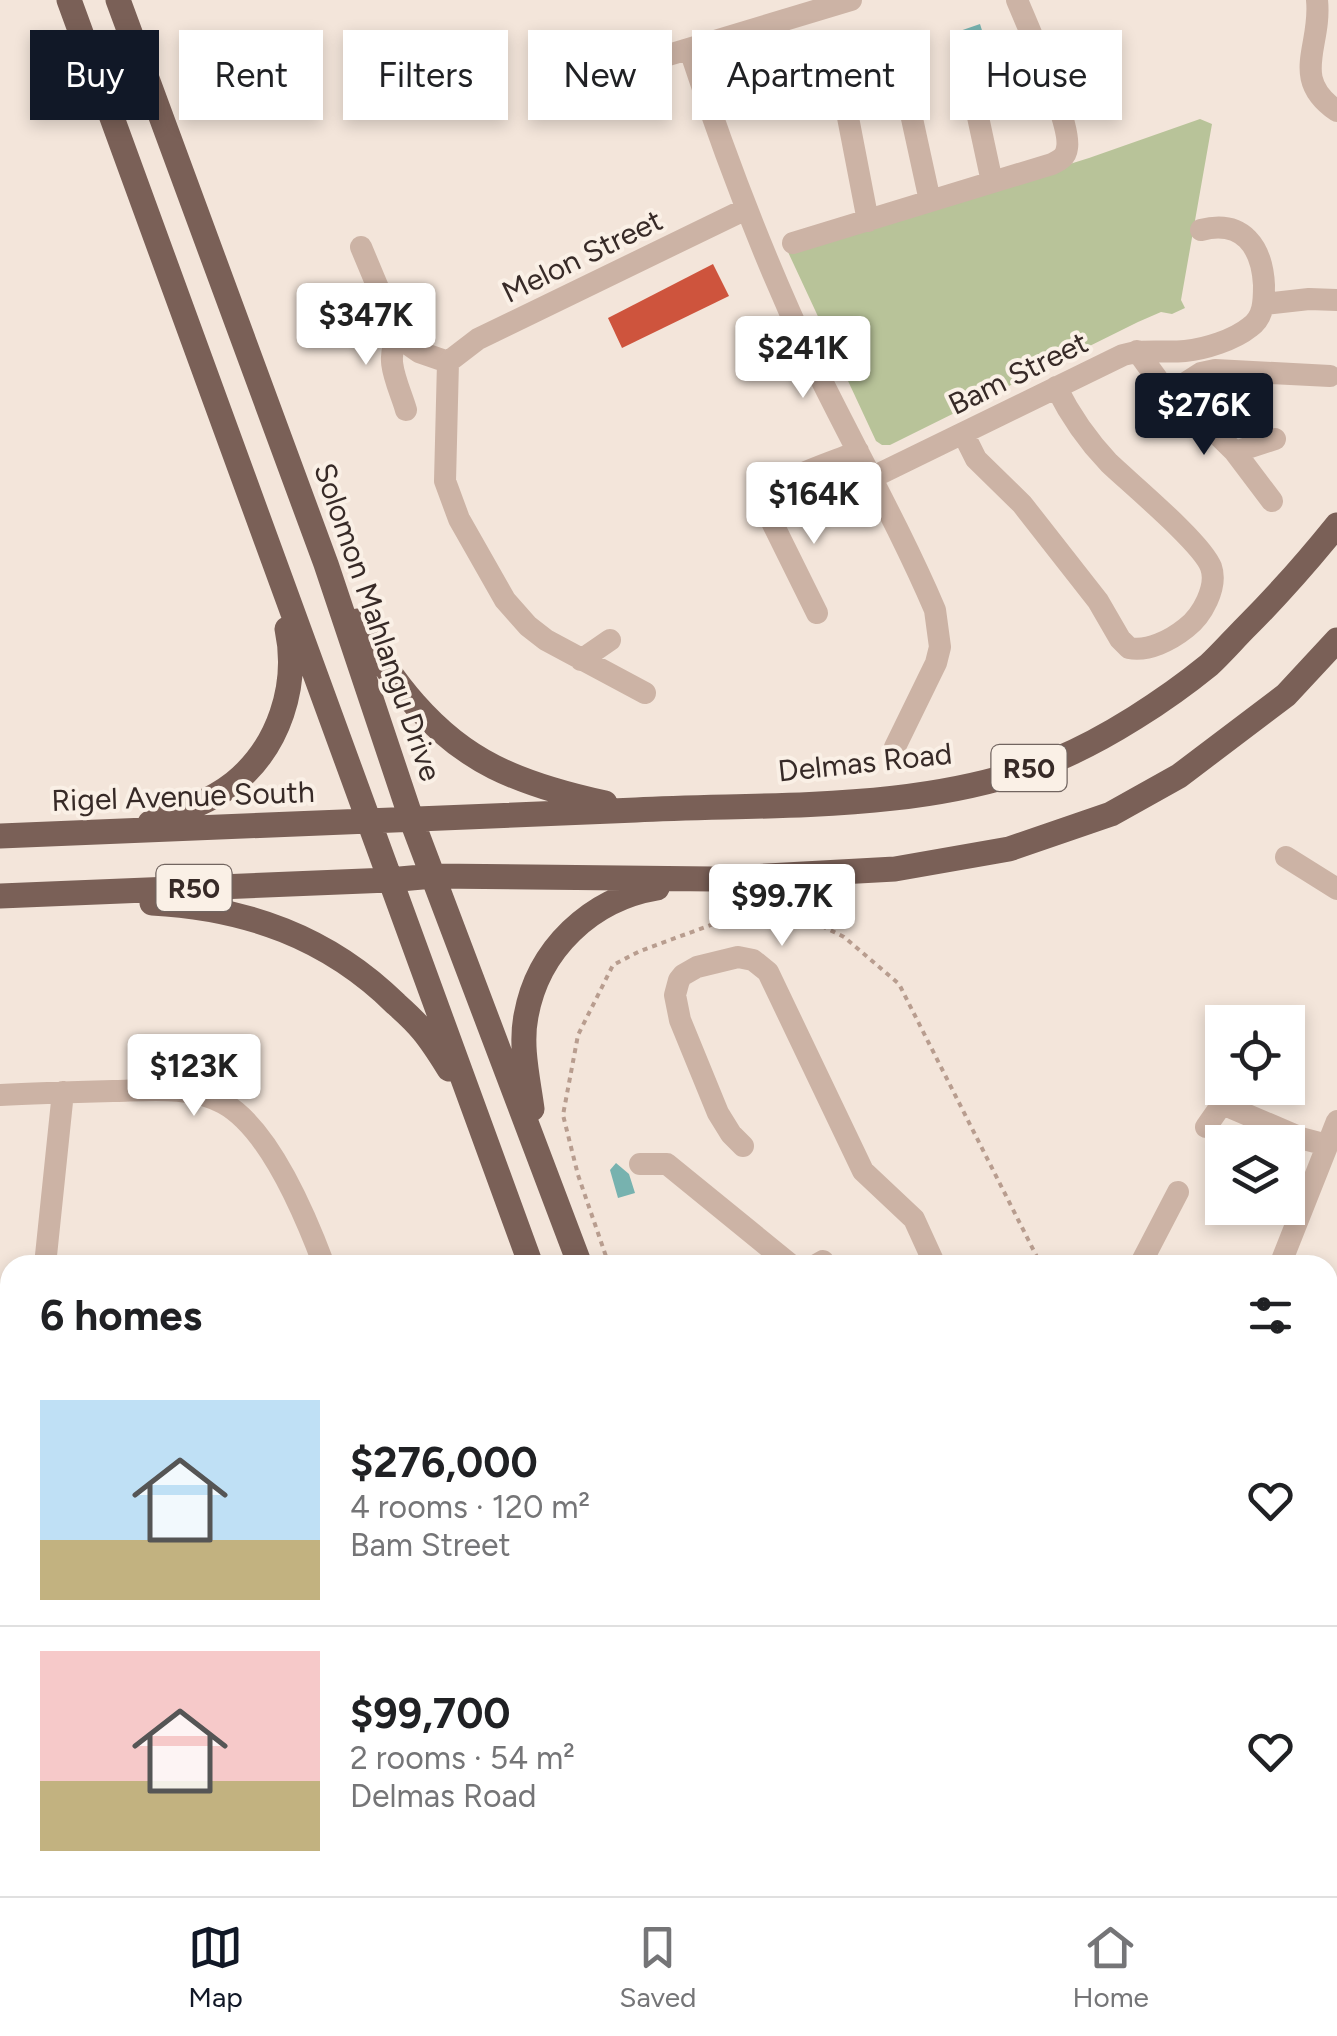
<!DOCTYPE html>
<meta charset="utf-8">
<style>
body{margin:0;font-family:Figtree,sans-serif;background:#f2f2f2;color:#202124;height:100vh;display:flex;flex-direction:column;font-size:38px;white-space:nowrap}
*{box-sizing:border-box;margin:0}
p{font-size:32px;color:#757577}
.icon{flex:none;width:55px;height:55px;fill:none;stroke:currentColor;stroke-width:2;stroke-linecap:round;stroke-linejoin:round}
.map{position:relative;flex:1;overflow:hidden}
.panel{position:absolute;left:0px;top:1255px;width:1338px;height:642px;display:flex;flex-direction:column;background:#fff;border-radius:30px 30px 0 0;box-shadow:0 5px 15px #0003}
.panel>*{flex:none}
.hud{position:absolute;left:30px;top:30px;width:1278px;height:90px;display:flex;gap:20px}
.controls{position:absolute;left:1205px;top:1005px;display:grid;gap:20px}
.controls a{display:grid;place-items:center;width:100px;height:100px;border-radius:0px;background:#fff;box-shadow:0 5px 15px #0003;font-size:50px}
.price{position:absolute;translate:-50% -85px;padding:0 22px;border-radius:10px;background:#fff;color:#222;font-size:32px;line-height:65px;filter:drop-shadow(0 2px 5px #0008)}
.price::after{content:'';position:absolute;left:50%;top:60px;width:30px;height:22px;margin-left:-15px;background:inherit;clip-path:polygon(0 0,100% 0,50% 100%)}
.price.current{background:#111827;color:#fff}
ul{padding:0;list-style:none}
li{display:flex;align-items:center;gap:30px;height:250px;padding:0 40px}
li+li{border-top:2px solid #e0e0e0}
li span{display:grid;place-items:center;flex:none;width:280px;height:200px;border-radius:0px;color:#555}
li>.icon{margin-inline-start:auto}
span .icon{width:120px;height:120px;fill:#fffc;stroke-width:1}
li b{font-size:42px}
h2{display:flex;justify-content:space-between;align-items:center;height:120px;padding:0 40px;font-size:42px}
.chip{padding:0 35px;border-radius:0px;background:#fff;box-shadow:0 5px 15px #0003;font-size:35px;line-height:90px}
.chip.current{background:#111827;color:#fff}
.tabs{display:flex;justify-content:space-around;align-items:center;height:140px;border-top:2px solid #e0e0e0;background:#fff;font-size:28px;color:#757577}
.tabs a{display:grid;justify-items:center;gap:5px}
.tabs .current{color:#111827}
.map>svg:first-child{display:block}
</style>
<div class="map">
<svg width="1337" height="1896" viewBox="0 0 1337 1896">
<rect width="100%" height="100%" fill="#f3e5da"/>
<path fill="#b8c399" d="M1200,119L1212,124L1181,300L1185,308L1172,314L1161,312L1138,322L890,445H882L876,441L788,252L1089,158Z"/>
<path fill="#77b2af" d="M980,24L986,43L957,52L951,34Z
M616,1163L629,1174L635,1193L618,1198L610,1170Z"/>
<path fill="#ce543d" d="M713,264L729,296L622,348L608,318Z"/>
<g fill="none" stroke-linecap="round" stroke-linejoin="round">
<path stroke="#b89d8f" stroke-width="4" stroke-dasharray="5 5" stroke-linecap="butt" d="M609,1265L578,1175L563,1115L578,1035L613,965L640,951L749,911L788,909L844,937L899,984L1041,1265
M1284,1888L1286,1896"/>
<path stroke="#ccb3a5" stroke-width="22" d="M1317,0C1322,47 1289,78 1337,111
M690,50C725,157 765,261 813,363C853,445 899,526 935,610L940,647L936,663L895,747
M967,66L992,182
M904,82L930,201
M542,93L851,0
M845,102L868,221
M793,243L1052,164C1060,160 1066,157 1067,148C1072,125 1028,27 1017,0
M361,247L399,338L419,352L448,362
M1264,304L1309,299L1337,300
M399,338C382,357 400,388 406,410
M1137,351L1161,384L1173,391L1235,452L1272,501
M448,362L445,481L459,519L505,600L528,626L546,640L645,693
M448,362L478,339L746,209
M1173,391L1201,373L1215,370L1330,376
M963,433L976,459L1022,504L1098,601L1120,639L1129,648C1148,652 1171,640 1186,628C1202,616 1218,587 1211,567C1202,543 1131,484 1109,463C1087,440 1070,415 1056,387
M1235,452L1275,439
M871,478L1123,355C1144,349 1164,353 1185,351C1205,349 1234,340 1250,327C1264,317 1264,301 1264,285C1262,247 1243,219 1201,230
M817,613L767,512C764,506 762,505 766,497C775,479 838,461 858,451
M581,660L610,640
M1286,857L1337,889
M0,1095C39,1093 78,1092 116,1091C152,1090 191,1086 223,1103C269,1128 306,1217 324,1265
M1206,1127L1222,1104L1304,1139L1327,1145
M743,1146L731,1134L718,1113L680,1020L675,995L679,980L683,975L697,967L738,957L753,960L768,972L863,1171L914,1219L935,1265
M640,1164H667L791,1265
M45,1265L63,1092
M816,1265L823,1261
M1140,1265L1178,1192
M1280,1265L1337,1121
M1336,1495L1337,1498
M1328,1621L1337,1616
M0,1678L10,1586
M1328,1735L1337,1755
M0,1840L10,1841
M289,1888L321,1896
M354,1888L373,1896
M1102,1888L1105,1896
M1206,1888L1208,1896
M122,1896L127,1888"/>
<path stroke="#7a6057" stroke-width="25" d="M69,0L531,1265
M118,0L326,564L412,821L580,1265
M357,621C390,679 432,736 494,767C528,784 568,795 605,803
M150,823C178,813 210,802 234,783C279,747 299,685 287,629
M0,836C212,828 424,819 636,810C775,803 923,813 1055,760C1106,739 1166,700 1209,665C1222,653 1234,639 1246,627C1279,594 1308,561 1337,525
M0,896L389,880L433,876L713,879L895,869L1009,849L1111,814L1179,776L1286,695L1337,640
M152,903C246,908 328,937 396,1004C405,1012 415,1021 423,1031C433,1043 441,1056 449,1069
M532,1109C528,1079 520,1046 526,1016C538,949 591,899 657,888
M695,1888L696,1896
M741,1888L743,1896
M767,1888L772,1896"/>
</g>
<g text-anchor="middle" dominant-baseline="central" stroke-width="8" stroke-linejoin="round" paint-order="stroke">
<g fill="#faf0e6" stroke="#726560" stroke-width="2.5">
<rect x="991.5" y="745" width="75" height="46" rx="8"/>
<rect x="156.5" y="865" width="75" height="46" rx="8"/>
</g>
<g font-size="28" font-weight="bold" fill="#372a27">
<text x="1029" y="768">R50</text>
<text x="194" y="888">R50</text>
</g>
<g font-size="30" fill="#372a27" stroke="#faf0e6">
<text transform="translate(582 256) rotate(-26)">Melon Street</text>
<text transform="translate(1018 373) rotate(-26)">Bam Street</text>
<text transform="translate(378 622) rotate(71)">Solomon Mahlangu Drive</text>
<text transform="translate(865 762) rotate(-6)">Delmas Road</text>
<text transform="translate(183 796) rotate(-2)">Rigel Avenue South</text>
</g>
</g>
</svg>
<div class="controls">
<a><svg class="icon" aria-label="locate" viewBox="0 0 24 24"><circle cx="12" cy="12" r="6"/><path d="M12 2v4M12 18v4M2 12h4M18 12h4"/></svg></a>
<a><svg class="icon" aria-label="layers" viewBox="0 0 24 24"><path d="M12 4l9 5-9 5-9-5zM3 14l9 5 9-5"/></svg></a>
</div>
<b class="price" style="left:366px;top:368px">$347K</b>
<b class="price" style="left:803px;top:401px">$241K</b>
<b class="price current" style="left:1204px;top:458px">$276K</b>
<b class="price" style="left:814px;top:547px">$164K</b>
<b class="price" style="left:782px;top:949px">$99.7K</b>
<b class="price" style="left:194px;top:1119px">$123K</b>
<div class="hud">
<a class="chip current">Buy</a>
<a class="chip">Rent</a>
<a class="chip">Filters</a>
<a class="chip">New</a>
<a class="chip">Apartment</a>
<a class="chip">House</a>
</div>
<section class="panel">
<h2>6 homes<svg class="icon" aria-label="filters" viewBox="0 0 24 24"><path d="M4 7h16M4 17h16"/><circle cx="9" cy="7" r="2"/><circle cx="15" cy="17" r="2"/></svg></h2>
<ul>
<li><span style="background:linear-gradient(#bfe0f5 70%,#c2b280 0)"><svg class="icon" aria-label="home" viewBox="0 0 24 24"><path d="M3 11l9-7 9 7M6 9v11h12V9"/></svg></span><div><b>$276,000</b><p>4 rooms · 120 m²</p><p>Bam Street</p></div><svg class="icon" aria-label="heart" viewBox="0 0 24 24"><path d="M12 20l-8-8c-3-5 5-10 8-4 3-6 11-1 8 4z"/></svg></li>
<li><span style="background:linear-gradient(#f6c9c9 65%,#c2b280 0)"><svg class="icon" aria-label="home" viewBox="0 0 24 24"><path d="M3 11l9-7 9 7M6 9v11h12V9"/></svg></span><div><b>$99,700</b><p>2 rooms · 54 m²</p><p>Delmas Road</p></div><svg class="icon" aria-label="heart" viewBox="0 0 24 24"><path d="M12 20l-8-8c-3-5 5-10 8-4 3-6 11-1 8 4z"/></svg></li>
</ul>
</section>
</div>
<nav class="tabs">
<a class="current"><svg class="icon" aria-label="map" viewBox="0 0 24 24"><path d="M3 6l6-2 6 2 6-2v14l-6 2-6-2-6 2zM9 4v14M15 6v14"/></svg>Map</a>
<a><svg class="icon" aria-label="saved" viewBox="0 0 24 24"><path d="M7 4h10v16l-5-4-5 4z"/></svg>Saved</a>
<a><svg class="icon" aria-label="home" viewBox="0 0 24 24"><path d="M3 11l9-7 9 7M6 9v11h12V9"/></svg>Home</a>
</nav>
